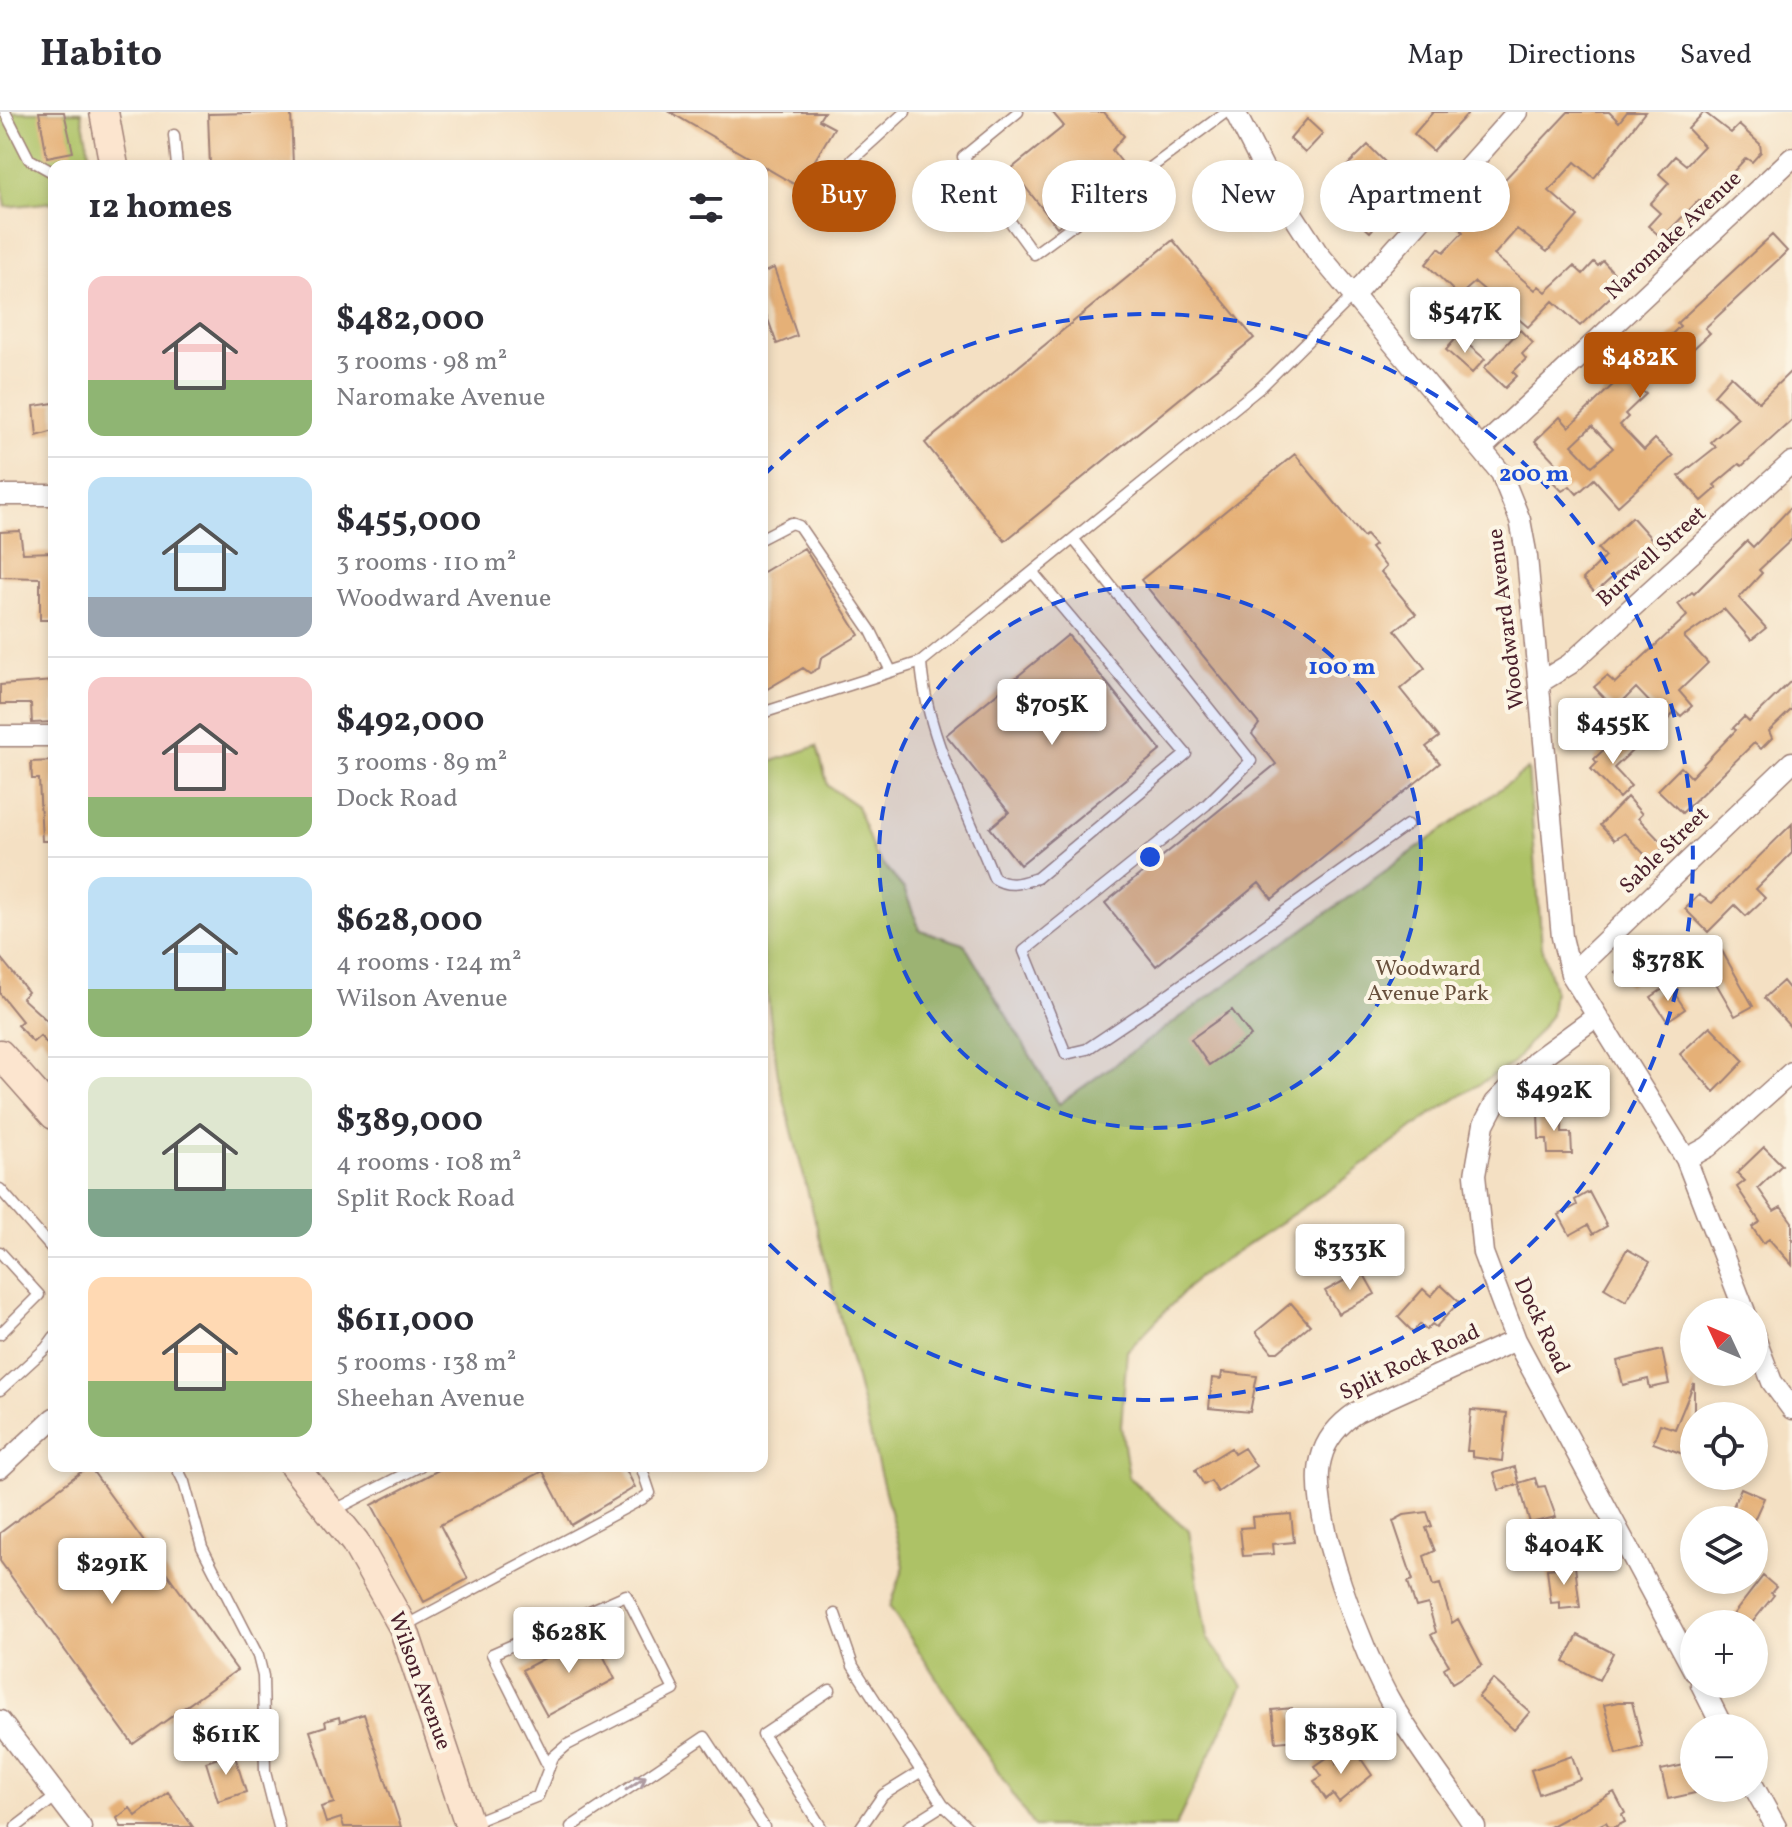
<!DOCTYPE html>
<meta charset="utf-8">
<style>
body{margin:0;font-family:Vollkorn,serif;background:#f2f2f3;color:#2b2b33;height:100vh;display:flex;flex-direction:column;font-size:30px;white-space:nowrap}
*{box-sizing:border-box;margin:0}
p{font-size:26px;color:#7c7c81}
.icon{flex:none;width:44px;height:44px;fill:none;stroke:currentColor;stroke-width:2;stroke-linecap:round;stroke-linejoin:round}
.map{position:relative;flex:1;overflow:hidden}
.panel{position:absolute;left:48px;top:48px;width:720px;height:1312px;display:flex;flex-direction:column;background:#fff;border-radius:16px;box-shadow:0 4px 12px #0003}
.panel>*{flex:none}
.top-card{position:absolute;left:792px;top:48px;width:760px;height:72px;display:flex;gap:16px}
.needle{width:52px;rotate:314deg}
.buttons{position:absolute;left:1680px;top:1186px;display:grid;gap:16px}
.buttons a{display:grid;place-items:center;width:88px;height:88px;border-radius:50%;background:#fff;box-shadow:0 4px 12px #0003;font-size:40px}
.price{position:absolute;translate:-50% -68px;padding:0 18px;border-radius:8px;background:#fff;color:#222;font-size:26px;line-height:52px;filter:drop-shadow(0 2px 4px #0008)}
.price::after{content:'';position:absolute;left:50%;top:48px;width:24px;height:18px;margin-left:-12px;background:inherit;clip-path:polygon(0 0,100% 0,50% 100%)}
.price.selected{background:#b45309;color:#fff}
ul{padding:0;list-style:none}
li{display:flex;align-items:center;gap:24px;height:200px;padding:0 40px}
li+li{border-top:2px solid #e1e1e2}
li span{display:grid;place-items:center;flex:none;width:224px;height:160px;border-radius:16px;color:#555}
li>.icon{margin-inline-start:auto}
span .icon{width:96px;height:96px;fill:#fffc;stroke-width:1}
li b{font-size:34px}
h2{display:flex;justify-content:space-between;align-items:center;height:96px;padding:0 40px;font-size:34px}
.tag{padding:0 28px;border-radius:36px;background:#fff;box-shadow:0 4px 12px #0003;font-size:28px;line-height:72px}
.tag.selected{background:#b45309;color:#fff}
header{display:flex;align-items:center;gap:48px;box-sizing:border-box;height:112px;padding:0 40px;background:#fff;border-bottom:2px solid #e1e1e2}
header strong{font-size:38px}
nav{display:flex;gap:44px;margin-inline-start:auto;font-size:28px}
.map>svg:first-child{display:block}
</style>
<header>
<strong>Habito</strong>
<nav><a>Map</a><a>Directions</a><a>Saved</a></nav>
</header>
<div class="map">
<svg width="1792" height="1715" viewBox="0 0 1792 1715">
<rect width="100%" height="100%" fill="#fcf5e5"/>
<filter id="ink" filterUnits="userSpaceOnUse"><feTurbulence type="fractalNoise" baseFrequency=".0125" numOctaves="2"/><feDisplacementMap in="SourceGraphic" scale="16" xChannelSelector="R" yChannelSelector="G"/><feConvolveMatrix kernelMatrix="1 2 1 2 8 2 1 2 1" color-interpolation-filters="sRGB"/></filter>
<filter id="wash" filterUnits="userSpaceOnUse"><feTurbulence type="fractalNoise" baseFrequency=".006" numOctaves="4" result="noise"/><feDisplacementMap in="SourceGraphic" scale="32" xChannelSelector="R" yChannelSelector="G"/><feGaussianBlur stdDeviation="1.8" result="paint"/><feColorMatrix in="noise" values="0 0 0 0 0 0 0 0 0 0 0 0 0 0 0 0 0 1.4 0 .05"/><feComposite in="paint" operator="in"/></filter>
<g filter="url(#wash)">
<rect width="100%" height="100%" fill="#f4e0c3"/>
<path fill="#adc266" stroke="#7c7048" stroke-width="2" d="M0,0H81L92,54H54V90L6,95L0,63Z
M817,634L828,674L857,694L875,743L904,777L920,818L964,832L1059,992L1528,657L1542,834L1554,877L1551,903L1513,951L1430,1003L1341,1070L1196,1167L1127,1239L1121,1314L1129,1365L1189,1419L1207,1526L1243,1574L1175,1715H1034L890,1495L904,1454L778,964L762,843V657L764,652Z"/>
<g id="blocks">
<path fill="#e5b077" fill-rule="evenodd" d="M39,0H64L73,40L47,45Z
M291,0L293,54H210L208,2Z
M670,0H824L819,8L834,16L799,75Z
M1052,0H1104L1124,24L1112,38L1128,58L1057,115L1011,57L1064,14Z
M1433,0H1469L1433,39L1414,22Z
M1568,0H1609L1619,10L1627,0H1645L1594,66L1575,50L1549,79L1578,104L1547,140L1517,117L1494,143L1535,178L1539,174L1546,180L1574,154L1583,162L1594,150L1598,154L1603,149L1624,172L1580,214L1553,189L1528,215L1475,170L1459,184L1426,152L1439,136L1444,140L1463,120L1459,116Z
M1704,0L1731,21L1739,13L1760,32L1761,40L1752,50L1746,46L1705,90L1699,88L1662,126L1648,114L1660,101L1650,92L1669,71L1659,62L1675,44L1686,53L1704,34L1688,17Z
M1307,7L1323,22L1305,41L1290,27Z
M1368,33L1388,53L1370,70L1393,94L1370,120L1352,104L1365,89L1351,74L1355,70L1343,58Z
M1772,123L1787,139L1780,146L1705,216L1710,221L1671,258L1667,254L1641,278L1646,282L1625,302L1628,305L1620,313L1644,338L1655,327L1673,344L1618,394L1594,367L1577,382L1570,374L1562,379L1550,367L1560,355L1535,329L1560,305L1569,315L1645,242L1651,249L1671,229L1668,226L1680,214L1677,211ZM1592,314L1613,336L1592,354L1572,333Z
M1173,128L1254,226L1005,429L925,331Z
M774,156L797,224L777,232L762,191V161Z
M1520,218L1533,231L1522,242L1526,247L1513,260L1517,264L1505,276L1484,256Z
M1458,224L1485,247L1472,261L1446,238Z
M1792,258V308L1742,354L1739,352L1714,373L1717,376L1702,389L1679,364L1716,335L1711,330L1738,306L1714,283L1731,264L1759,290Z
M54,291V319L37,324L34,294Z
M1295,342L1363,425L1366,423L1375,433L1371,436L1386,455L1381,460L1416,502L1395,518L1425,556L1400,577L1439,625L1426,635L1440,651L1272,787L1259,771L1156,854L1105,791L1276,652L1252,622L1259,612L1141,468Z
M1792,394V427L1759,458L1762,461L1739,486L1766,516L1751,528L1724,497L1684,525L1708,551L1679,579L1692,594L1681,604L1676,599L1651,625L1642,614L1657,598L1636,576L1615,597L1594,575L1607,564L1615,571L1687,504L1678,492L1692,480L1694,482L1747,429L1753,435Z
M1632,405L1657,433L1641,447L1637,443L1595,481L1583,467L1605,445L1598,437Z
M20,419L23,441L54,440V508H40V466L0,465V420Z
M804,436L859,523L821,546L819,556L810,561L803,556L762,580V461Z
M1068,523L1161,638L1020,753L990,716L1009,700L946,623Z
M1792,568V597L1769,619L1772,626L1761,637L1754,631L1682,701L1658,678L1681,655L1691,665L1736,618L1733,616L1744,605L1749,610Z
M54,569V610L32,611L31,592H0V573Z
M1618,624L1632,639L1614,656L1631,674L1619,686L1591,657L1597,651L1594,647Z
M54,649V729H42L39,667H32L31,650Z
M1627,685L1642,702L1638,706L1665,734L1650,748L1624,721L1614,728L1600,713Z
M1792,712V741L1756,777L1765,786L1746,804L1735,793L1708,820L1685,797L1699,783L1712,791Z
M1645,831L1659,845L1629,874L1615,860Z
M1722,839L1753,894L1735,904L1703,849Z
M0,845L28,880L22,886L54,915V940L40,924L33,930L17,913L22,909L0,882Z
M1783,869L1792,880V917L1764,886Z
M1669,873L1685,897L1667,909L1651,885Z
M1232,898L1251,924L1209,953L1191,927Z
M1710,914L1744,949L1714,980L1680,942Z
M1538,1000H1562V1021H1571L1572,1042H1548L1547,1027H1539Z
M1764,1035L1782,1053L1758,1076L1774,1099L1781,1095L1792,1110V1153L1769,1127L1763,1131L1752,1115L1760,1110L1737,1075L1745,1069L1737,1061Z
M1589,1080L1607,1114L1593,1122L1588,1113L1570,1123L1559,1103L1577,1093L1575,1088Z
M1627,1137L1650,1150L1626,1189L1604,1176Z
M1362,1159L1375,1182L1338,1202L1325,1179Z
M1441,1173L1459,1190L1436,1215L1432,1212L1426,1218L1420,1212L1413,1220L1398,1205L1423,1177L1431,1184Z
M1291,1191L1310,1213L1278,1240H1272L1256,1220Z
M1662,1238L1669,1272L1650,1276L1648,1267L1623,1273L1617,1249Z
M1222,1260L1257,1264L1250,1300L1209,1296L1212,1266L1221,1267Z
M1694,1271V1346L1653,1331L1660,1312L1675,1317Z
M1471,1298L1507,1301L1502,1349L1472,1345V1339H1467Z
M1231,1336L1234,1342L1244,1336L1256,1354L1218,1380L1211,1369L1204,1373L1195,1358Z
M89,1354L237,1558L133,1632L0,1449V1421Z
M446,1354H624L635,1375L571,1413L543,1359L440,1413L468,1467L424,1490L372,1393Z
M1515,1355L1519,1371L1535,1366L1538,1375L1545,1374L1556,1405L1530,1411L1519,1372L1499,1378L1494,1361Z
M1741,1376L1764,1386L1754,1408H1727Z
M1427,1400L1432,1414L1426,1416L1435,1439L1424,1444L1433,1474L1440,1472L1452,1511L1458,1507L1482,1553L1452,1571L1444,1556L1449,1553L1431,1523L1436,1520L1428,1492L1416,1495L1408,1470L1413,1468L1393,1409L1404,1403Z
M1291,1402L1294,1430L1273,1432L1274,1442L1243,1444L1240,1416L1253,1415L1252,1405Z
M1575,1454L1580,1495L1560,1497V1490L1551,1491L1547,1457Z
M1763,1464L1776,1475L1771,1481L1774,1483L1751,1512H1726Z
M1578,1523L1613,1541L1599,1568L1564,1550Z
M594,1525L615,1567L547,1604L522,1558L581,1527L583,1531Z
M1493,1567L1530,1600L1514,1618L1478,1585Z
M1618,1590H1632L1643,1635L1617,1642L1604,1593Z
M1292,1596L1293,1607L1330,1602L1332,1625L1276,1630L1272,1598Z
M364,1602L401,1715H344L341,1706L326,1711L321,1695L334,1691L310,1619L326,1614L325,1609L339,1605L340,1610Z
M1355,1638L1372,1663L1339,1690L1333,1682L1326,1687L1314,1669L1322,1664L1315,1654L1334,1641L1336,1652Z
M234,1641L246,1680L218,1689L206,1650Z
M1572,1644L1580,1667L1539,1682L1531,1658Z
M1689,1652L1695,1681L1668,1687L1661,1658Z
M168,1680L193,1715H121L117,1706L130,1696L136,1704Z
M1614,1680L1625,1701L1622,1703L1625,1710L1615,1715H1609L1606,1710L1596,1715H1549Z"/>
</g>
</g>
<g filter="url(#ink)">
<use href="#blocks" fill-opacity="0" stroke="#9f8077" stroke-width="2"/>
<g fill="none" stroke-linecap="round" stroke-linejoin="round">
<g stroke="#9f8077" stroke-width="13">
<path id="lane" d="M5,0L29,47L54,61
M1018,0L963,45L1034,142L1226,0
M174,23L177,54
M852,48L905,0
M762,426L791,411L799,414L871,519L891,559
M1075,429L1251,649L1206,693L1024,839L1066,942L1087,937L1154,892L1407,713
M921,550C926,625 967,697 994,766C1009,776 1021,771 1037,766L1186,642L1034,462
M762,601L921,550L1262,274L1353,184
M0,1077L54,1139
M0,1140L39,1183L0,1222
M0,1278L46,1236L54,1225
M176,1354L184,1370L202,1435L258,1544L263,1564L265,1660L279,1715
M333,1399L420,1354
M835,1502L853,1554L943,1693L967,1715
M403,1515L642,1387L650,1381L641,1354
M471,1711L538,1684L553,1645L567,1633L674,1578L626,1483L492,1542L548,1654
M16,1715L58,1683
M571,1715L705,1625L764,1715
M821,1715L763,1623L830,1578
M861,1715L883,1683L920,1660
M908,1715L943,1693"/>
</g>
<g stroke="#9f8077" stroke-width="23">
<path id="street" d="M1235,0L1266,61L1317,140L1501,361L1520,408L1527,445L1562,825L1571,862L1686,1047L1745,1200
M1353,184L1517,0
M1483,335L1792,46
M0,383H54
M1539,571L1570,552L1792,350
M0,624H54
M1571,862L1792,650
M1597,904L1537,948L1495,991L1484,1012L1475,1063L1483,1141L1516,1228L1694,1559
M1686,1047L1708,1035L1792,960
M1754,1223L1772,1270L1792,1297
M0,1356L54,1306
M1701,1572L1723,1616
M0,1609L81,1715
M1754,1675L1776,1715
M1475,1715C1449,1675 1418,1636 1393,1594C1365,1547 1307,1400 1321,1347C1326,1326 1339,1312 1357,1300L1516,1228"/>
</g>
<g stroke="#9f8077" stroke-width="31">
<path id="secondary" d="M104,0L114,54
M0,942L54,1003
M294,1354L355,1430L403,1515L470,1715"/>
</g>
<use href="#lane" stroke="#fff" stroke-width="10"/>
<use href="#street" stroke="#fff" stroke-width="20"/>
<use href="#secondary" stroke="#fce5cf" stroke-width="28"/>
</g>
<defs><path id="oneway-shaft" d="M-6 0H5M1.5-3L5.5 0L1.5 3" fill="none" stroke-width="1.6" stroke-linecap="round" stroke-linejoin="round" transform="scale(2)"/></defs>
<use stroke="#ae9aa0" href="#oneway-shaft" transform="translate(636 1671) rotate(-34)"/>
</g>
<circle cx="1150" cy="745" r="271" fill="#1d4ed8" fill-opacity=".12"/>
<g fill="none" stroke="#1d4ed8" stroke-width="4" stroke-dasharray="14 10">
<circle cx="1150" cy="745" r="271"/>
<path d="M763 364A543 543 0 1 1 763 1126"/>
</g>
<g text-anchor="middle" dominant-baseline="central" stroke-width="8" stroke-linejoin="round" paint-order="stroke">
<g font-size="22" fill="#4a1f2b" stroke="#fcf5e5">
<text transform="translate(1674 124) rotate(-43)">Naromake Avenue</text>
<text transform="translate(1652 445) rotate(-42)">Burwell Street</text>
<text transform="translate(1507 507) rotate(-97)">Woodward Avenue</text>
<text transform="translate(1665 739) rotate(-44)">Sable Street</text>
<text transform="translate(1541 1214) rotate(65)">Dock Road</text>
<text transform="translate(1410 1251) rotate(-25)">Split Rock Road</text>
<text transform="translate(419 1569) rotate(70)">Wilson Avenue</text>
</g>
<g font-size="22" fill="#68503d" stroke="#fcf5e5">
<text x="1428" y="857">Woodward<tspan x="1428" dy="25">Avenue Park</tspan></text>
</g>
</g>
<circle cx="1150" cy="745" r="12" fill="#1d4ed8" stroke="#fcf5e5" stroke-width="4"/>
<g font-size="24" text-anchor="middle" font-weight="bold" fill="#1d4ed8" stroke="#fcf5e5" stroke-width="8" stroke-linejoin="round" paint-order="stroke">
<text x="1534" y="369">200 m</text>
<text x="1342" y="562">100 m</text>
</g>
</svg>
<div class="buttons">
<a><svg class="needle" viewBox="-14 -14 28 28"><path d="M0-13l5 13h-10z" fill="#e53935"/><path d="M0 13l5-13h-10z" fill="#7c7c81"/></svg></a>
<a><svg class="icon" aria-label="locate" viewBox="0 0 24 24"><circle cx="12" cy="12" r="6"/><path d="M12 2v4M12 18v4M2 12h4M18 12h4"/></svg></a>
<a><svg class="icon" aria-label="layers" viewBox="0 0 24 24"><path d="M12 4l9 5-9 5-9-5zM3 14l9 5 9-5"/></svg></a>
<a>+</a>
<a>−</a>
</div>
<b class="price" style="left:1465px;top:243px">$547K</b>
<b class="price selected" style="left:1640px;top:288px">$482K</b>
<b class="price" style="left:1052px;top:635px">$705K</b>
<b class="price" style="left:1613px;top:654px">$455K</b>
<b class="price" style="left:1668px;top:891px">$378K</b>
<b class="price" style="left:1554px;top:1021px">$492K</b>
<b class="price" style="left:1350px;top:1180px">$333K</b>
<b class="price" style="left:1564px;top:1475px">$404K</b>
<b class="price" style="left:112px;top:1494px">$291K</b>
<b class="price" style="left:569px;top:1563px">$628K</b>
<b class="price" style="left:1341px;top:1664px">$389K</b>
<b class="price" style="left:226px;top:1665px">$611K</b>
<div class="top-card">
<a class="tag selected">Buy</a>
<a class="tag">Rent</a>
<a class="tag">Filters</a>
<a class="tag">New</a>
<a class="tag">Apartment</a>
</div>
<section class="panel">
<h2>12 homes<svg class="icon" aria-label="filters" viewBox="0 0 24 24"><path d="M4 7h16M4 17h16"/><circle cx="9" cy="7" r="2"/><circle cx="15" cy="17" r="2"/></svg></h2>
<ul>
<li><span style="background:linear-gradient(#f6c9c9 65%,#8fb573 0)"><svg class="icon" aria-label="home" viewBox="0 0 24 24"><path d="M3 11l9-7 9 7M6 9v11h12V9"/></svg></span><div><b>$482,000</b><p>3 rooms · 98 m²</p><p>Naromake Avenue</p></div></li>
<li><span style="background:linear-gradient(#bfe0f5 75%,#9aa5b1 0)"><svg class="icon" aria-label="home" viewBox="0 0 24 24"><path d="M3 11l9-7 9 7M6 9v11h12V9"/></svg></span><div><b>$455,000</b><p>3 rooms · 110 m²</p><p>Woodward Avenue</p></div></li>
<li><span style="background:linear-gradient(#f6c9c9 75%,#8fb573 0)"><svg class="icon" aria-label="home" viewBox="0 0 24 24"><path d="M3 11l9-7 9 7M6 9v11h12V9"/></svg></span><div><b>$492,000</b><p>3 rooms · 89 m²</p><p>Dock Road</p></div></li>
<li><span style="background:linear-gradient(#bfe0f5 70%,#8fb573 0)"><svg class="icon" aria-label="home" viewBox="0 0 24 24"><path d="M3 11l9-7 9 7M6 9v11h12V9"/></svg></span><div><b>$628,000</b><p>4 rooms · 124 m²</p><p>Wilson Avenue</p></div></li>
<li><span style="background:linear-gradient(#dfe7d0 70%,#7fa58c 0)"><svg class="icon" aria-label="home" viewBox="0 0 24 24"><path d="M3 11l9-7 9 7M6 9v11h12V9"/></svg></span><div><b>$389,000</b><p>4 rooms · 108 m²</p><p>Split Rock Road</p></div></li>
<li><span style="background:linear-gradient(#ffd9b3 65%,#8fb573 0)"><svg class="icon" aria-label="home" viewBox="0 0 24 24"><path d="M3 11l9-7 9 7M6 9v11h12V9"/></svg></span><div><b>$611,000</b><p>5 rooms · 138 m²</p><p>Sheehan Avenue</p></div></li>
</ul>
</section>
</div>
